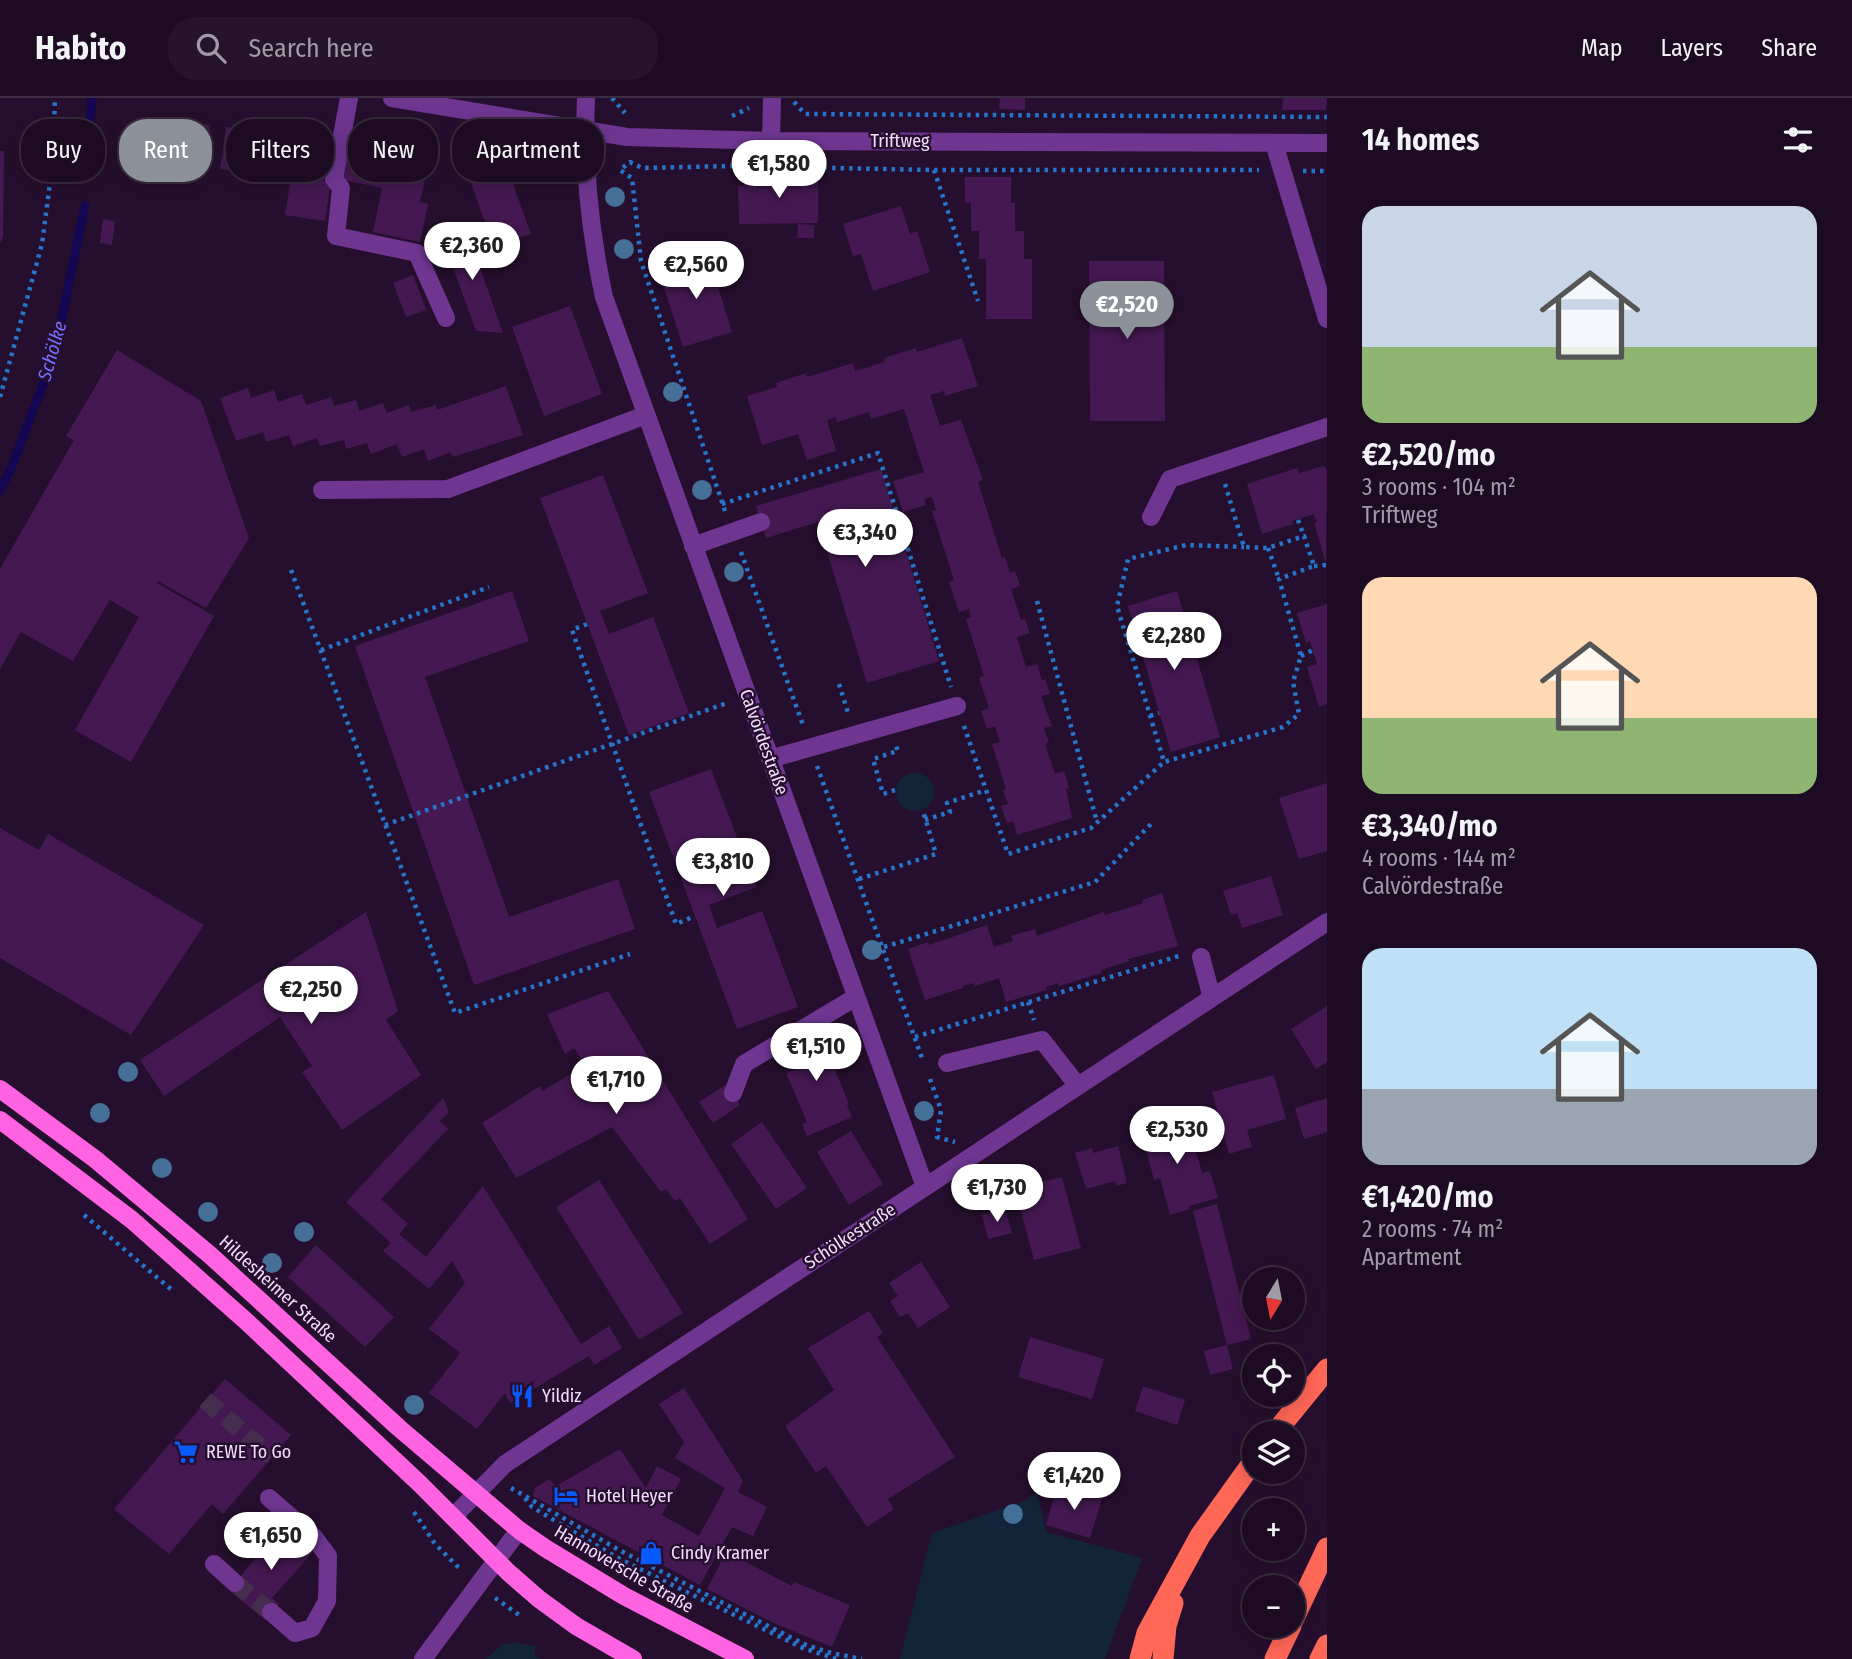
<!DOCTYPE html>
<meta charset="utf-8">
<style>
body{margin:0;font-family:"Fira Sans Condensed",sans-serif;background:#25142a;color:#f1f3f6;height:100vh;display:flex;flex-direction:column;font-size:26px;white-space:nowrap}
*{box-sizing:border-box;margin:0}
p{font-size:23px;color:#a09ba5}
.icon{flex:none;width:38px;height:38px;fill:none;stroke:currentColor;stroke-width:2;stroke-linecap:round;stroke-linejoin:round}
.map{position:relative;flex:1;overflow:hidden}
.side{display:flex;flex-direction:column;background:#1c0b22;width:525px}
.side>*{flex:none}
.guide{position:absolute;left:21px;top:21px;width:665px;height:63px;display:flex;gap:14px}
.needle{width:46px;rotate:190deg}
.tools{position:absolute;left:1242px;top:1169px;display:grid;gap:14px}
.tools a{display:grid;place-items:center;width:63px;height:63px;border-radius:50%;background:#1c0b22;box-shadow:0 4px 18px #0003,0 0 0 2px #3a2b40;font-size:35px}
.price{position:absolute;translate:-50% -60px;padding:0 16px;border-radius:24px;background:#fff;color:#222;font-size:23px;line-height:46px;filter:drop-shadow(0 2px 4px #0008)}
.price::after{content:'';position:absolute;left:50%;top:42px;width:21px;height:16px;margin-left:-10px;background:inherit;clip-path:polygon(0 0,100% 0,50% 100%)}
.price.active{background:#8c9099;color:#fff}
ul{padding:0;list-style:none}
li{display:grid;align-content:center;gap:14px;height:371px;padding:0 35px}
li span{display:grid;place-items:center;height:217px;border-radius:21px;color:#555}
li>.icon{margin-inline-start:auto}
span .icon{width:126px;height:126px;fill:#fffc;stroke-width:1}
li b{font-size:30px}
h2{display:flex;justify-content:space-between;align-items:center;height:84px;padding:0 35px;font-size:30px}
.pill{padding:0 24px;border-radius:28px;background:#1c0b22;box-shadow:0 4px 18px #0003,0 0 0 2px #3a2b40;font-size:24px;line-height:63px}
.pill.active{background:#8c9099;color:#fff}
header{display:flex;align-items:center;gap:42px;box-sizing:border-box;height:98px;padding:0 35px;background:#1c0b22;border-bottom:2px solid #3a2b40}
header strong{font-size:33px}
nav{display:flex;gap:38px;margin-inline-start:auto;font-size:24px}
.search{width:490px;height:63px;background:#25142a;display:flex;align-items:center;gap:18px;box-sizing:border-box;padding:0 24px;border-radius:28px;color:#a09ba5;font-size:26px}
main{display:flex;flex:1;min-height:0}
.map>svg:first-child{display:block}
</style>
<header>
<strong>Habito</strong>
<div class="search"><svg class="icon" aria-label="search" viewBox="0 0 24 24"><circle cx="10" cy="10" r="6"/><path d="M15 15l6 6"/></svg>Search here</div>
<nav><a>Map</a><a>Layers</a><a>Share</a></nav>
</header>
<main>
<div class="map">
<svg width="1327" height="1561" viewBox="0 0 1327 1561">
<rect width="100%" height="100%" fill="#260f2e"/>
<path fill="#122439" d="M896 694a19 19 0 1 1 38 0a19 19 0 1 1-38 0Z
M1037,1393L1046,1434L1142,1460L1105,1561H900L932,1435L1025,1403Z
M516,1545L536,1548L534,1559L545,1561H486L503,1546Z"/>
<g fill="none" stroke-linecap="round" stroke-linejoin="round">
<path stroke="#150651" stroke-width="9" d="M89,39L92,0
M0,392L10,373L54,258L85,108"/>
</g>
<path fill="#441951" d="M1000,0H1025V12L999,11Z
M1283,0H1327L1326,12H1282Z
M160,20L210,27L204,74L154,67Z
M226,29L274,36L267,78L251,75L250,82L234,79L235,73L220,71Z
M285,38L330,44L324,83H331L325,123L285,117L291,80L279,78Z
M462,39L500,46L498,61L459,55Z
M348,42L391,51L388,64L427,72L420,104L428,106L420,144L373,134L382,90L339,81Z
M86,52L101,54L97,77L82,74Z
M0,53H4L3,139L0,145Z
M505,64L531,136L494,149L468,77Z
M818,78V125L739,126L738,88H744V79Z
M965,79H1011V105H1015V133H1024V161H1032V221H986V161H979V133H971V105H965Z
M901,108L910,136L917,133L930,174L873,193L861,156L853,158L843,126Z
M103,121L115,123L112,147L100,145Z
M798,126L814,127V140H797Z
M466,130L503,235L476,233L442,139Z
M708,157L732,234L683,249L659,173Z
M1089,163H1164L1165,323H1090Z
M413,177L426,212L406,219L393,185Z
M570,208L602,296L544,318L512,229Z
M962,240L978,288L945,298L944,293L930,297L940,328L961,322L983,382L978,384L1002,460L1005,459L1010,475L1015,473L1020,488L1011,491L1021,522L1025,521L1030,535L1017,539L1026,569L1037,566L1042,582L1045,581L1050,596L1041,598L1052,628L1044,630L1049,645L1045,646L1055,676L1064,673L1069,690L1066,691L1072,720L1017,737L1013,723L1007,725L1001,708L1008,706L1003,692L1006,691L992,646L1000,644L995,628L987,631L981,613L989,610L979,580L984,578L966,521L971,519L969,511L959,514L949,484L954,482L932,413L936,412L932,399L924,401L926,407L903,414L893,383L924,374L904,311L871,321L869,314L837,324L836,319L827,322L836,353L807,362L798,336L762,347L747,298L777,289L776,285L806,275L807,279L853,265L855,273L885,264L884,260L916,250L917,254Z
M117,252L201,303L249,440L206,510L158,483L157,485L214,518L131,664L75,632L139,519L110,502L73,563L21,534L0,571V471L74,342L66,338Z
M506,288L523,337L453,359L450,354L428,363L424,351L402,359L397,346L371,356L367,345L346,351L344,342L320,348L317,340L293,348L289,337L266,344L263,334L236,343L220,300L248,290L251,300L274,292L278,304L302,296L306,307L331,299L334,308L356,302L359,313L383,305L387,315L409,307L411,314L436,307L437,312Z
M1324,368L1327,372L1326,465L1314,425H1317L1314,416L1292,423L1293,426L1262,436L1247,386L1297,370L1299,375Z
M881,371L939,563L867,585L818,424L766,440L756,408Z
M603,377L648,495L600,513L609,536L653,519L689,615L629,637L540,400Z
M512,493L529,543L425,579L509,819L618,781L635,831L474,887L355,548Z
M1177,493L1220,639L1171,654L1128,508Z
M1327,506V606L1319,609L1307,569L1317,566L1310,543L1306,545L1297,515Z
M711,671L756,789L709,807L717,830L762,813L798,909L737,931L649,694Z
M1327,685V753L1299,761L1279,700Z
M0,730L39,752L48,736L204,827L131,937L0,860Z
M1271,778L1283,817L1242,830L1237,815L1231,817L1223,793Z
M1162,795L1178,848L1128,861L1129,863L1101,872L1102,875L1059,888L1058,885L1046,889L1047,892L1006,904L999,880L975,888L974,885L963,888V890L925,902L908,851L928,844L929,847L987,827L994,849L1013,843L1011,838L1035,831L1037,838L1104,814L1105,817L1143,805L1142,802Z
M366,814L398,913L386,922L421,977L342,1032L302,974L312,968L280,919L164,998L140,962Z
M608,893L748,1121L710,1146L680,1100L675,1103L666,1091L661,1094L612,1029L516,1080L482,1025L540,988L542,993L586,967L574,950L565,956L547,916Z
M1327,908V964L1316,971L1291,931Z
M817,927L849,1006L847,1007L852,1019L807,1038L802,1026L807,1024L786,975L795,972L785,949Z
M1274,977L1286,1021L1247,1032L1252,1049L1229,1056L1212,994Z
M727,986L740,1007L713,1025L699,1004Z
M443,1000L449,1014L440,1023L448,1031L381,1101L408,1126L399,1136L426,1159L483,1088L581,1246L609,1228L622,1250L594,1267L589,1258L510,1305L505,1295L477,1331L429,1295L460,1255L429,1231L465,1185L452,1163L429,1191L383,1153L391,1145L346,1104Z
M1327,1000V1034L1304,1041L1295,1010Z
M1178,1018L1184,1038L1191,1035L1202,1075L1210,1073L1218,1100L1189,1108L1190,1111L1170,1117L1160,1080L1154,1082L1140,1029Z
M762,1024L807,1090L776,1111L731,1046Z
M851,1033L883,1086L849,1107L817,1054Z
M1118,1048L1127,1085L1116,1088L1115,1083L1086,1091L1075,1055L1092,1050L1093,1055Z
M1062,1079L1081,1150L1034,1162L1015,1091Z
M599,1082L683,1215L639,1242L556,1109Z
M1217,1106L1251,1241L1227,1247L1233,1271L1210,1277L1204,1253L1227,1247L1193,1113Z
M1005,1111L1012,1135L988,1141L982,1117Z
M316,1147L394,1219L365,1249L288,1179Z
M921,1164L950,1209L918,1230L908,1215L900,1219L890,1203L898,1198L889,1185Z
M869,1213L883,1235L877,1239L955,1359L888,1401L894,1411L867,1429L826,1368L816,1375L785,1328L834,1292L808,1250Z
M1030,1239L1104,1261L1092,1301L1018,1279Z
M225,1281L291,1337L223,1416L212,1406L169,1456L114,1411Z
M1143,1288L1185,1302L1177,1327L1135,1313Z
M684,1290L743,1383L738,1394L767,1409L753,1438L732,1429L700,1487L533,1398L535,1390L549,1381L556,1388L620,1351L646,1390L657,1368L681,1381L662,1417L699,1438L725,1390L675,1360L684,1344L659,1306Z
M1057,1388L1102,1400L1090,1440L1046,1427Z
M282,1428L313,1454L272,1500L279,1506L265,1522L229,1492Z
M726,1454L792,1488L794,1484L850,1507L832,1549L776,1526L707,1491Z"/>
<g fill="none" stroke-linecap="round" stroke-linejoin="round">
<path stroke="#452e4d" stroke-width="18" stroke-dasharray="18 9" stroke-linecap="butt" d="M205,1302L272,1359
M235,1485L271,1514"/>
<path stroke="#2576cb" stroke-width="4.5" stroke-dasharray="3.5 5" stroke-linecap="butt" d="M612,0L625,15
M794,4L805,16L1327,19
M732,18L749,10
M934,72L978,203
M1303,73H1327
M0,299L42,146L53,62L55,0
M1225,386L1244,449L1268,450L1304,438L1314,468L1279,481L1301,558L1293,584L1299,616L1283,629L1164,664L1117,508L1128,461L1186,447L1244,449
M722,406L878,355L951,589
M725,413L641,163L632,80L620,72L630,64L642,70L732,68L934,72H1259
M1298,422L1304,438
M1268,450L1279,481
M741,454L804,630
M1314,468L1327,467
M291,472L455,915L630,856
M1037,503L1097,724
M587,526L572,532L676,826L695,818
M321,552L489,489
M1301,558L1313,552
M839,586L849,618
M1150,618L1159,615
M964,628L1008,756L1091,730L1164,664
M817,668L923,963
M895,692L883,696L873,661L898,653L896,648
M925,722L950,714L947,705L986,692
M385,727L727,605
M859,781L936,756L923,713
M884,849L1095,784L1151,726
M1028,904L1034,922
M915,939L1182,857
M930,981L941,1012L937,1039L955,1044
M84,1117L173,1193
M511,1390L619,1452L772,1530L806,1547L831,1555L862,1561
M525,1400L532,1409L616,1459L664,1483L803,1550L836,1561
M414,1414L435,1446L461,1472
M495,1500L522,1519"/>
<path stroke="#6e3691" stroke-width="18" d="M349,0L334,81L341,90L336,138L417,155L446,220
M392,0L627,39L771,43L1327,45
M586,0C583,67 590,134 604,199L925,1089
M771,43L772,0
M1274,45L1327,221
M322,392L448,391L646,317
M1151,419L1170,381L1327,329
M693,448L761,424
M770,661L957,608
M1201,859L1212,900
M947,965L1042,942L1078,988
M733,995L744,966L856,899
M269,1400L313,1438L328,1458L327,1503L312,1530L295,1535L271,1514
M453,1419L505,1366L1327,824
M214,1466L235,1485
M423,1561L519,1432"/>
<path stroke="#ff63e1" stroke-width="18" d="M0,991L95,1061L210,1157L399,1330L519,1432L545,1450L624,1498L745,1561
M0,1022L132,1122L247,1224L419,1385L508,1474L539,1501L576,1528L633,1561"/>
<path stroke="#ff6757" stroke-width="21" d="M1275,1335L1327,1271
M1293,1522L1327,1450
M1140,1561L1147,1535L1200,1438L1255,1361
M1163,1561L1166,1528L1173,1505
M1275,1561L1291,1528
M1320,1561L1327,1547"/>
</g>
<g fill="#446f96">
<circle cx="615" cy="99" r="10"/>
<circle cx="624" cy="151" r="10"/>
<circle cx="673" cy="294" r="10"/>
<circle cx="702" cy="392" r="10"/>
<circle cx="734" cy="474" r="10"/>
<circle cx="872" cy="852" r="10"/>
<circle cx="128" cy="974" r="10"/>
<circle cx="924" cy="1013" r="10"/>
<circle cx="100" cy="1015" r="10"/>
<circle cx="162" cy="1070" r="10"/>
<circle cx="208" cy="1114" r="10"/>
<circle cx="304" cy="1134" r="10"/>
<circle cx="272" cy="1165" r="10"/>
<circle cx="414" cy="1307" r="10"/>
<circle cx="1013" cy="1416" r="10"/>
</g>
<defs>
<g id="restaurant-bare" transform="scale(1.89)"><path d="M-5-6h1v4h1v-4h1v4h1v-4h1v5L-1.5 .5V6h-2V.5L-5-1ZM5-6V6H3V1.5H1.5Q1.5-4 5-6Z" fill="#085aff" stroke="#260f2e" stroke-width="2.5" paint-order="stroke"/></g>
<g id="supermarket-bare" transform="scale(1.89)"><path d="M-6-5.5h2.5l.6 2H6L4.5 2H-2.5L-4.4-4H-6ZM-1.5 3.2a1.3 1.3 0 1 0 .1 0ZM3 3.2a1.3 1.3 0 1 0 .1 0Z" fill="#085aff" stroke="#260f2e" stroke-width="2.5" paint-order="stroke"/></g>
<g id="hotel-bare" transform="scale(1.89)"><path d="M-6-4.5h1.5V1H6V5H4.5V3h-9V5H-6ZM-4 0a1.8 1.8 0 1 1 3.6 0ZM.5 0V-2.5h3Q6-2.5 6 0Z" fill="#085aff" stroke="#260f2e" stroke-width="2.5" paint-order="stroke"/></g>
<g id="shop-bare" transform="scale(1.89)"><path d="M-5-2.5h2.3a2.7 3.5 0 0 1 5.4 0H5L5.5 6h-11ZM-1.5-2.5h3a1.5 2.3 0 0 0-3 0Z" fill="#085aff" stroke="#260f2e" stroke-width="2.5" paint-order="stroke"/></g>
</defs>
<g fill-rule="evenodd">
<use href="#restaurant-bare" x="522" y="1298"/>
<use href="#supermarket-bare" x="186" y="1354"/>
<use href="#hotel-bare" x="566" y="1398"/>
<use href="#shop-bare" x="651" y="1455"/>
</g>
<g text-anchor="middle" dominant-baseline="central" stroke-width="5" stroke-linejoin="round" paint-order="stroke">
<g font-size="18" fill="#f4dcff" stroke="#260f2e">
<text x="900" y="43">Triftweg</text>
<text transform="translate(764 644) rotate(70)">Calvördestraße</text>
<text transform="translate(850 1138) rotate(-33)">Schölkestraße</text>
<text transform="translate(278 1191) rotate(42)">Hildesheimer Straße</text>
<text transform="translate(624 1471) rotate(30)">Hannoversche Straße</text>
</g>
<g font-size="18" fill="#f4dcff" stroke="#260f2e" text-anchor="start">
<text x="542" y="1298">Yildiz</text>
<text x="206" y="1354">REWE To Go</text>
<text x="586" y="1398">Hotel Heyer</text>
<text x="671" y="1455">Cindy Kramer</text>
</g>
<g font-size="19" font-style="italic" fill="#7671ff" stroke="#260f2e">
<text transform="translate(52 253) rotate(-74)">Schölke</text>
</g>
</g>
</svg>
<div class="tools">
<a><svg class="needle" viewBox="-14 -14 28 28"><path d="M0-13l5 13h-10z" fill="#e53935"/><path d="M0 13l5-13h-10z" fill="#a09ba5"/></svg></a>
<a><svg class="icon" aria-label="locate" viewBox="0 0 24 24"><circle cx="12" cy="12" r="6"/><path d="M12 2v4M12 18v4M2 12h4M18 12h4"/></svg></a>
<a><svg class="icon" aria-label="layers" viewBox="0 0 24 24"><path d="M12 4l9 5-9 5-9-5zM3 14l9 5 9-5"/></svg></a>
<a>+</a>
<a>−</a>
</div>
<b class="price" style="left:779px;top:102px">€1,580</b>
<b class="price" style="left:472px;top:184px">€2,360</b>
<b class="price" style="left:696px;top:203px">€2,560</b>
<b class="price active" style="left:1127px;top:243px">€2,520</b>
<b class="price" style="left:865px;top:471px">€3,340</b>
<b class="price" style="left:1174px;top:574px">€2,280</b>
<b class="price" style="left:723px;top:800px">€3,810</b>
<b class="price" style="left:311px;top:928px">€2,250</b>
<b class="price" style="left:816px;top:985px">€1,510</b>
<b class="price" style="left:616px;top:1018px">€1,710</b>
<b class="price" style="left:1177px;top:1068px">€2,530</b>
<b class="price" style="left:997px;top:1126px">€1,730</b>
<b class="price" style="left:1074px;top:1414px">€1,420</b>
<b class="price" style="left:271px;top:1474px">€1,650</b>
<div class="guide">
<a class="pill">Buy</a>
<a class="pill active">Rent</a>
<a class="pill">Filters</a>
<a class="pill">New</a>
<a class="pill">Apartment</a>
</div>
</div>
<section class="side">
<h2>14 homes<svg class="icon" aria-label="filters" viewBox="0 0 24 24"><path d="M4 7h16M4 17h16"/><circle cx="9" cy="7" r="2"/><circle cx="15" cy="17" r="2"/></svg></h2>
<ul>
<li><span style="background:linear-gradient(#c9d6e8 65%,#8fb573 0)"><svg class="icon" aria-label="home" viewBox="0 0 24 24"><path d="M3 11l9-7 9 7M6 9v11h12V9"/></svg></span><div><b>€2,520/mo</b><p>3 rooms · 104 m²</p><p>Triftweg</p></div></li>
<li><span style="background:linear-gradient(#ffd9b3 65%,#8fb573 0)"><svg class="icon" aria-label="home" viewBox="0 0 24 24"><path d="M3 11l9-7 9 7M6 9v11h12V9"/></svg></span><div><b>€3,340/mo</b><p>4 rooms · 144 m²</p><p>Calvördestraße</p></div></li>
<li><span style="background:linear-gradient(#bfe0f5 65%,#9aa5b1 0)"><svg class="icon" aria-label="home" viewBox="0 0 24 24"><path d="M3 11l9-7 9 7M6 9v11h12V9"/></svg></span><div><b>€1,420/mo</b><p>2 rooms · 74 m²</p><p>Apartment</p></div></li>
</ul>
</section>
</main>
